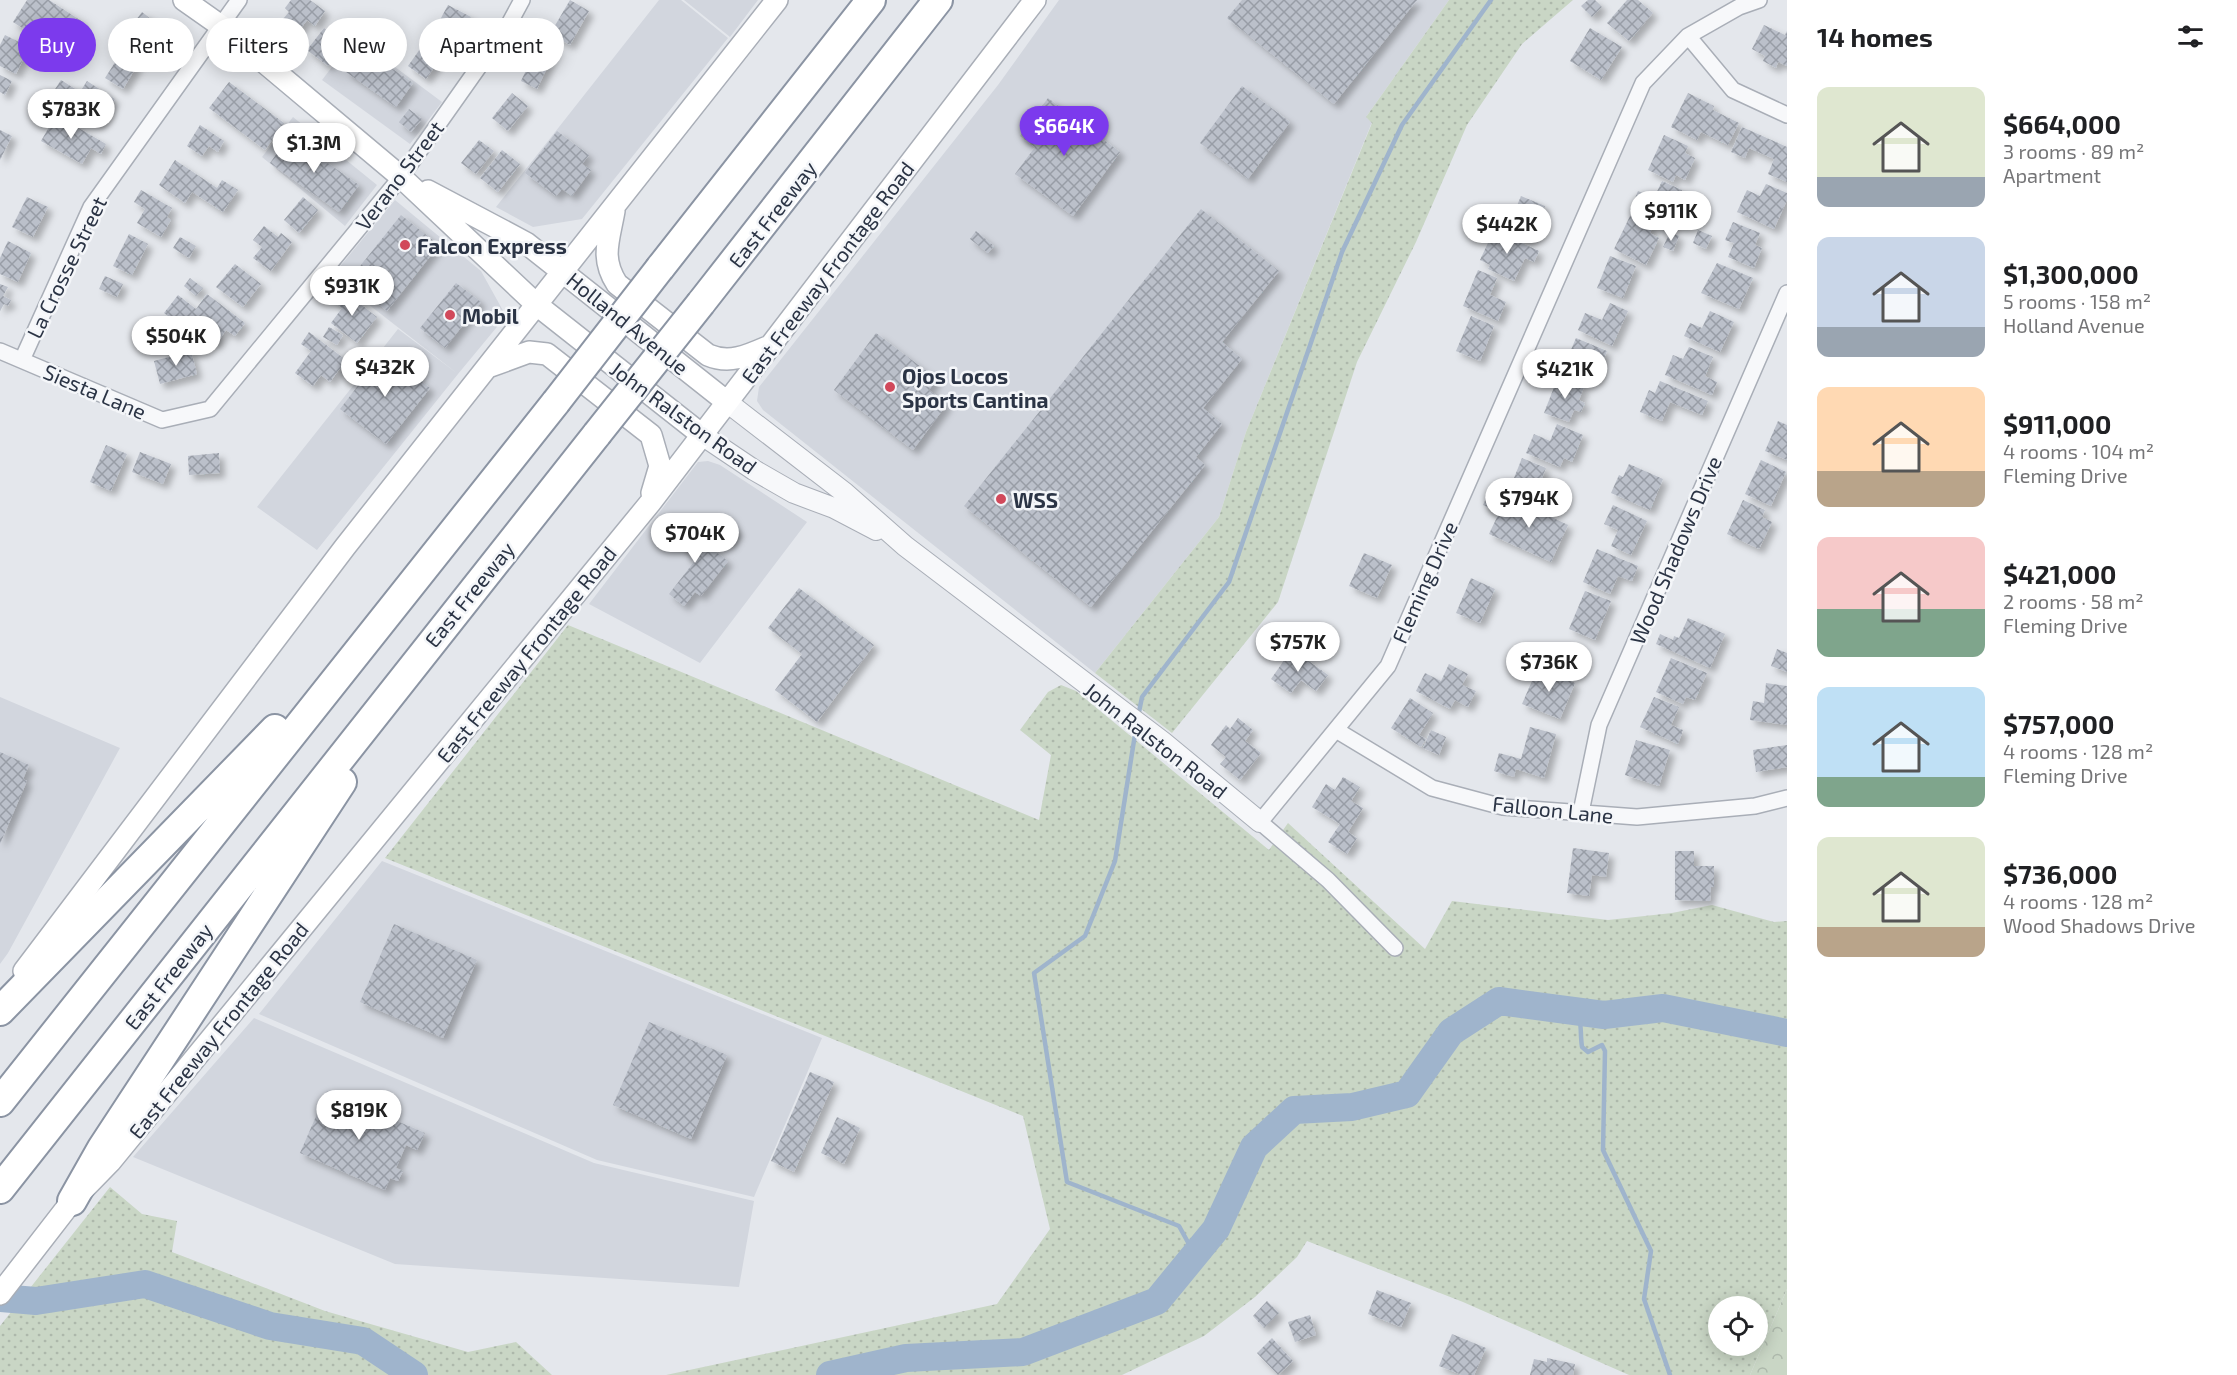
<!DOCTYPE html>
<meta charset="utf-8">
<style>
body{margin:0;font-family:"Exo 2",sans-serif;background:#f6f6f6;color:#202124;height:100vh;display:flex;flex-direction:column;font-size:22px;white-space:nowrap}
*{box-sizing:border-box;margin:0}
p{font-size:20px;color:#757577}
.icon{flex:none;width:33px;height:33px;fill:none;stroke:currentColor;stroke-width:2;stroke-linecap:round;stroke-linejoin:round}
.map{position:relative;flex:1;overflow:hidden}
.drawer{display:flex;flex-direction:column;background:#fff;width:450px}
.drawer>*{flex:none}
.top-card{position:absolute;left:18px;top:18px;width:570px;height:54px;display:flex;gap:12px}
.tools{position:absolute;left:1708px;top:1296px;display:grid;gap:12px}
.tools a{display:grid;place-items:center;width:60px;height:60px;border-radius:50%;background:#fff;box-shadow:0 3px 15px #0003;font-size:30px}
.price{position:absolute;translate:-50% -51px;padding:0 14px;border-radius:21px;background:#fff;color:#222;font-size:20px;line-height:39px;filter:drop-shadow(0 2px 3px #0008)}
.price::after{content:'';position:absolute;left:50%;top:36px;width:18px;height:14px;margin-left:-9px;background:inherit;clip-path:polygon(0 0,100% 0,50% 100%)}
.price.on{background:#7c3aed;color:#fff}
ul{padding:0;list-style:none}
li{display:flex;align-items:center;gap:18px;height:150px;padding:0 30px}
li span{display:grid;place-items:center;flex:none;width:168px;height:120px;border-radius:12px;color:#555}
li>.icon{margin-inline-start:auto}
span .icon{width:72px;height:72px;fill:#fffc;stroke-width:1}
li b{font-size:26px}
h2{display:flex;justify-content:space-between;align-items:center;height:72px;padding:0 30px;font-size:26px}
.pill{padding:0 21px;border-radius:27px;background:#fff;box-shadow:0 3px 15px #0003;font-size:21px;line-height:54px}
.pill.on{background:#7c3aed;color:#fff}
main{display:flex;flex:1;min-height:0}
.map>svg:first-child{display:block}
</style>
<main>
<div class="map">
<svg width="1787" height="1375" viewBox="0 0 1787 1375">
<defs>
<pattern id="grass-dots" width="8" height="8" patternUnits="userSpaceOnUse" patternTransform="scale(1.5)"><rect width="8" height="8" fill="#c9d6c5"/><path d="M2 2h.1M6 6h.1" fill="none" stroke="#adb8ab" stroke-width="1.8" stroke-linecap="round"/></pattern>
<pattern id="forest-crowns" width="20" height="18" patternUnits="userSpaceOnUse" patternTransform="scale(1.5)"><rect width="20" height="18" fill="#c9d6c5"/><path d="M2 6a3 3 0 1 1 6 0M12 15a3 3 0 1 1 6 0" fill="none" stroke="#adb8ab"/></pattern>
<pattern id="building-cross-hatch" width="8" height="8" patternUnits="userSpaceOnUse" patternTransform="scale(1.5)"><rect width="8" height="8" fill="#bbc0ca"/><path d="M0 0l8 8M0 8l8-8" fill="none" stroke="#989da6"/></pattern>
<filter id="shadow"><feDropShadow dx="5" dy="5" stdDeviation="3" flood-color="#0004"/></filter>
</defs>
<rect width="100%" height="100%" fill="#e4e7ec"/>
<path fill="#d2d6de" d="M659,0H681L728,38L582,219L533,227L496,207Z
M684,0H758L730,37Z
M1059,0H1449L1366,117L1372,122L1246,432L1219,517L1095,673L763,410L757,401L759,387L998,85Z
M355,37L442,102L410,144L322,80Z
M293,117L377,185L345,226L262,157Z
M395,200L481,271L506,316L458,374L332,276Z
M398,329L458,374L317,550L257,507Z
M708,461L720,465L807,522L700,663L589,604L698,462Z
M0,697L120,748L8,953L0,964Z
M382,861L822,1038L754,1197L597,1160L259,1014Z
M254,1018L594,1163L754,1201L739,1287L395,1264L133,1157Z"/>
<path fill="url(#grass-dots)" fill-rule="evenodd" d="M1449,0H1573L1522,44L1467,125L1416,242L1357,362L1278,602L1172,733L1095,673L1219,517L1246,432L1372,123L1366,117Z
M568,625L1039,820L1051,755L1020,730L1048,692L1061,685L1076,691L1269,850L1288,823L1425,949L1452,901L1608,920L1672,913L1712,905L1774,922L1787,921V1289L1750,1375H1629L1463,1302L1307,1241L1297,1257L1255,1297L1204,1336L1122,1375H666L997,1304L1050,1229L1023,1116L385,858ZM1719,1306H1758V1346H1719Z
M110,1187L142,1214L177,1221L172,1252L325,1311L468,1352L516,1342L552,1375H0V1326Z"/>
<path fill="url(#forest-crowns)" d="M1787,1289V1375H1750Z"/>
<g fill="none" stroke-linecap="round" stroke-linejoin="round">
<path stroke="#9fb4cc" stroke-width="4.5" d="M1138,717L1142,697L1229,582L1342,252L1402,125L1491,0
M1136,728L1115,861L1085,936L1034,973L1067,1182L1179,1226L1195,1255
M1578,1012C1582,1024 1580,1034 1582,1047L1588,1052L1602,1045L1605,1051L1603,1150L1651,1251L1644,1299L1670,1375"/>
<path stroke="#9fb4cc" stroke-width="28" d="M0,1298L36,1301L145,1284L270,1326L363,1341L414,1375
M830,1375L906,1358L1023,1352L1157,1301L1216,1229L1254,1147L1294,1110L1352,1107L1407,1094L1451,1032L1499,1001L1604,1015L1663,1008L1787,1033"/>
</g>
<path fill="url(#building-cross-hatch)" filter="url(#shadow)" d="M27,0H49L83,22L62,54L13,22Z
M291,0H310L325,11L315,26L307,20L299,31L283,19L289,12L285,8Z
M570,0L589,11L570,45L550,34Z
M1242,0H1417L1334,104L1227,18Z
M1588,0H1595L1602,7L1592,17L1581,6Z
M1627,0H1638L1653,13L1629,41L1607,23Z
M448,5L471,17L465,27L460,24L451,40L434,31Z
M142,12L167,32L149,55L124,36Z
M1764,25L1785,35L1787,31V66L1778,62L1776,68L1763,61L1765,56L1752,49Z
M324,28L345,44L328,66L307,50Z
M1590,28L1622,47L1601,80L1570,61Z
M5,35L29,47L16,74L0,66V45Z
M540,41L556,49L537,89L521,81Z
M425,42L443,55L426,79L408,66Z
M362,48L413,83L396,107L346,72Z
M121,53L138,64L123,89L105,78Z
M0,75L12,81L5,95L0,92Z
M61,80L80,92L87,81L115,99L98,124L84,114L79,121L48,100Z
M229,82L284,123L265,150L209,108Z
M1242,86L1290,122L1248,179L1200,143Z
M512,93L528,106L508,131L492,118Z
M1688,93L1714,106L1713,110L1739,123L1728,145L1701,132L1697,140L1671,127Z
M1048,98L1120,152L1073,216L1015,174L1035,147L1020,136Z
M409,109L422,119L411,132L399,122Z
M56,115L106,144L101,154L91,148L82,164L41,141Z
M200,125L224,141L218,152L209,146L202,156L187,146Z
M1742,127L1787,147V182L1768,174L1774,159L1749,148L1745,158L1731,152Z
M0,130L12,136L0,160Z
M557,131L589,155L582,164L591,170L572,196L562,189L556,196L525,173Z
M1664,135L1688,146L1685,153L1695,158L1685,180L1676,175L1673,182L1648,170Z
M289,136L359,185L339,212L270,163Z
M479,140L494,151L476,174L461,163Z
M502,150L520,164L498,192L480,178Z
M175,160L217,188L222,180L238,190L223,212L192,192L185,203L159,185Z
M1662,181L1682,190L1675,206L1684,210L1678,223L1669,219L1666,227L1630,210L1638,191L1654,198Z
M1766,184L1787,193V200L1774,229L1737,212L1747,190L1760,196Z
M141,190L172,208L167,217L171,220L161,237L137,223L145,209L134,202Z
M1521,196L1545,206L1530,240L1504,229L1514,207L1516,208Z
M27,197L48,207L33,237L12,227Z
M303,197L318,210L299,233L284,220Z
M1201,209L1279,271L1222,342L1242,359L1203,408L1222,424L1196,457L1205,465L1091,607L964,506Z
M401,215L439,245L387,311L349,280Z
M1630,216L1653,226L1650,233L1659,238L1646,265L1614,249Z
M1733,222L1760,233L1755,245L1762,248L1754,268L1728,257L1734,243L1725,240Z
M264,226L278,237L281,233L292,242L271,271L253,258L262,247L253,240Z
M1494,230L1539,251L1534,262L1525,258L1514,281L1488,269L1490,265L1480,260Z
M1698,230L1712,236L1706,249L1693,243Z
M976,231L994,246L988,253L970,239Z
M1670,232L1679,236L1673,251L1663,247Z
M129,234L148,244L132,275L113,266Z
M180,237L196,246L189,258L173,248Z
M8,241L31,253L18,282L0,274V258Z
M1610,256L1636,266L1623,298L1597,288Z
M1717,263L1753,278L1739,309L1701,293Z
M235,264L261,284L243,307L216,287Z
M1478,270L1497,278L1490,295L1506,302L1498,321L1463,306Z
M105,276L123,284L117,297L99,289Z
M190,278L203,288L196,296L184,286Z
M456,283L481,302L445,348L420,328Z
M0,284L8,287L3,296L11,300L8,306L4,304L0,311Z
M341,289L377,317L357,343L331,323L342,308L332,301Z
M207,294L245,323L235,336L226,330L216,345L190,326L187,330L164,313L178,295L196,309Z
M1610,303L1628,311L1612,346L1578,330L1585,313L1602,320Z
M1710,311L1734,322L1720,352L1684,336L1690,323L1702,328Z
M1471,316L1494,326L1480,361L1456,351Z
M329,327L343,335L337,345L323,337Z
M309,332L346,360L330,382L321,375L313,386L295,373L311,351L301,344Z
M876,333L937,379L929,390L947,404L913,450L834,390Z
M1576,338L1607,351L1596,379L1588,375L1585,381L1562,371Z
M1689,347L1713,357L1705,376L1717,382L1712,395L1665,375L1673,355L1683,359Z
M191,351L197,374L160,384L154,361Z
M384,352L430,388L386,444L340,409Z
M1558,377L1584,387L1579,400L1585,403L1581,412L1574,410L1569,422L1544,413Z
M1660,381L1708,401L1702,415L1670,402L1662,421L1640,412L1649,390L1655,393Z
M1778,421L1787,425V460L1765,451Z
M1557,424L1583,435L1572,462L1564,458L1560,467L1526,453L1534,434L1550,441Z
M106,445L127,454L111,491L90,482Z
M140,452L171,464L163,484L132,472Z
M219,453L220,473L189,475L188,456Z
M1522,458L1546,468L1541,481L1551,485L1545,499L1536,495L1532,503L1508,493Z
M1761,460L1786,472L1771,506L1745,494Z
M1629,464L1663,479L1650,510L1611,493L1619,475L1623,477Z
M1490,490L1505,497L1498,512L1483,505Z
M1507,496L1568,525L1551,562L1489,534Z
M1743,500L1765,510L1762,517L1772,522L1759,549L1727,534Z
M1613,505L1647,521L1631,555L1611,546L1618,530L1604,524Z
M673,519L728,561L701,596L695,592L684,606L669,594L697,558L663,532Z
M725,519L739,531L729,544L714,533Z
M1597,549L1638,566L1632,581L1618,576L1610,594L1583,582Z
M1364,553L1392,565L1377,598L1349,586Z
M1471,578L1495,589L1480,623L1456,613Z
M799,588L874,645L817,722L775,690L802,654L768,628Z
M1585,591L1611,601L1595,640L1569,629Z
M1688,618L1725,634L1710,668L1656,644L1660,634L1673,640L1674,636L1679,638Z
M1292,649L1328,675L1316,691L1301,680L1291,693L1271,679Z
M1777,649L1787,653V672L1771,666Z
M1671,658L1707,673L1695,700L1686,697L1683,704L1656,692Z
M1449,664L1468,674L1462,685L1476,691L1468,707L1455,700L1450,709L1416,691L1425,673L1441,681Z
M1538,667L1575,683L1560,719L1522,704Z
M1766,683L1787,686V725L1750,720L1753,701L1764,703Z
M1654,697L1679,707L1671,725L1683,730L1678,744L1640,727Z
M1410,698L1433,713L1419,735L1426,739L1421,747L1391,728Z
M1238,718L1253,730L1245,741L1261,753L1240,780L1220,764L1226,757L1211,745L1226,725L1230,729Z
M1530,727L1556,734L1544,778L1516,769L1514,777L1494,771L1499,753L1521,759Z
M1431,730L1446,737L1439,755L1423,748Z
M1636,740L1670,750L1659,786L1625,775Z
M1787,745V767L1756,772L1753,750Z
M0,752L29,765L23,779L27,781L0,844Z
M1343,777L1360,787L1351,801L1363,808L1348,832L1357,838L1347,854L1328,842L1340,824L1312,807L1326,784L1335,790Z
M1573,848L1609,853L1606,877L1592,875L1589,896L1567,893Z
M1675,851H1694V866H1714V887H1711L1710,901L1675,900Z
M394,924L477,960L443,1038L360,1002Z
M649,1022L727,1055L691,1139L613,1105Z
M810,1072L834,1082L794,1172L771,1161Z
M327,1091L425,1133L417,1150L406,1145L396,1168L403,1171L398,1181L390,1178L385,1190L300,1153Z
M837,1117L860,1128L844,1164L821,1153Z
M1377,1290L1411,1303L1401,1327L1368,1314Z
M1267,1301L1279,1313L1264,1328L1253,1316Z
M1310,1315L1316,1335L1295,1342L1288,1322Z
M1452,1334L1486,1348L1474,1375H1462L1439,1366Z
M1272,1338L1293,1361L1278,1375L1257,1353Z
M1547,1358L1575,1364L1573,1375H1530L1534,1359L1547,1362Z"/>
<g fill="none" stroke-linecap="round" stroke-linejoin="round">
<g stroke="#a9aeb7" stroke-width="18">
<path id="minor" d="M1688,36L1733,90L1787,115
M0,351L162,420L210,409L401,177L509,24L522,0
M22,360L91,207L239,0
M1336,730L1432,788L1503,807L1637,817L1755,806L1787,798
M1581,812L1599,725L1787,293
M1395,948L1328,880L1260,822L1388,666L1643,83L1688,36L1739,7L1759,0"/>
</g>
<g stroke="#a9aeb7" stroke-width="22">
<path id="tertiary" d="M727,402L845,493L905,546L1163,742L1260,822
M702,435L754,470L794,493L834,508L876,530"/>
</g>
<g stroke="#a9aeb7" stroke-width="24">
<path id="secondary" d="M184,0L221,26L401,177L537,305L702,435
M428,191L526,243L727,402
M614,211C609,240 600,258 617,284L708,355C731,365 751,354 772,345
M488,367L529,352L547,354L651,435L660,466L652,493
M24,971L345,547L777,0
M0,1294L72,1201L110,1162L650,503L1035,0"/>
</g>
<g stroke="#8b94a3" stroke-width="32">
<path id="motorway" d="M660,268L871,0
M701,303L938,0
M0,1011L275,729
M0,1102L556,402
M0,1189L597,434
M72,1201L102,1148L342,782"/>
</g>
<use href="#minor" stroke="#f7f8fa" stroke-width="15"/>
<use href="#tertiary" stroke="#f7f8fa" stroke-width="20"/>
<use href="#secondary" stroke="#fff" stroke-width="21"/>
<use href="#motorway" stroke="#fff" stroke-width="28"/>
<g stroke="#8b94a3" stroke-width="32" stroke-linecap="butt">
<path id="motorway-bridge" d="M556,402L660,268
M597,434L701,303"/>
</g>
<use href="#motorway-bridge" stroke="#fff" stroke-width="28"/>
</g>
<g fill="#d1495b" stroke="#f4f6f9" stroke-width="2">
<circle cx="405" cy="245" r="6"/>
<circle cx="450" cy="315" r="6"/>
<circle cx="890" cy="387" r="6"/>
<circle cx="1001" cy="499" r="6"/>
</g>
<g text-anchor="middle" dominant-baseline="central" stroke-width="5" stroke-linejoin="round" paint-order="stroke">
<g font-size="21" fill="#2b3445" stroke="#f4f6f9">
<text transform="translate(399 175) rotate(-53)">Verano Street</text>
<text transform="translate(772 214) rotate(-52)">East Freeway</text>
<text transform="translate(66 267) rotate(-64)">La Crosse Street</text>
<text transform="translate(827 272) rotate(-53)">East Freeway Frontage Road</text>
<text transform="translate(628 323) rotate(39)">Holland Avenue</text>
<text transform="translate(95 391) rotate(23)">Siesta Lane</text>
<text transform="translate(684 417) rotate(36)">John Ralston Road</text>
<text transform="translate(1675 550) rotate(-67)">Wood Shadows Drive</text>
<text transform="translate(1424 582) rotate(-66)">Fleming Drive</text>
<text transform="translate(469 594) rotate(-51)">East Freeway</text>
<text transform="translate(526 654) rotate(-51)">East Freeway Frontage Road</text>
<text transform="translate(1156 740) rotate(38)">John Ralston Road</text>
<text transform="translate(1553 809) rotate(6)">Falloon Lane</text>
<text transform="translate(168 976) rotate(-52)">East Freeway</text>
<text transform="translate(218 1030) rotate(-51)">East Freeway Frontage Road</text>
</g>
<g font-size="21" font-weight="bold" fill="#2b3445" stroke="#f4f6f9" text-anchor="start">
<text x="417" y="245">Falcon Express</text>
<text x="462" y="315">Mobil</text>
<text x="902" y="375">Ojos Locos<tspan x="902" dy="24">Sports Cantina</tspan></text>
<text x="1013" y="499">WSS</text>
</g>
</g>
</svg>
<div class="tools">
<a><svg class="icon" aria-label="locate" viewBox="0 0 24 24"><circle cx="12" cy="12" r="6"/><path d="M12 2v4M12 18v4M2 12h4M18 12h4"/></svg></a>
</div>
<b class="price" style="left:71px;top:140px">$783K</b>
<b class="price on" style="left:1064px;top:157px">$664K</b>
<b class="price" style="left:314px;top:174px">$1.3M</b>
<b class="price" style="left:1671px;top:242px">$911K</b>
<b class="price" style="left:1507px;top:255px">$442K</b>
<b class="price" style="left:352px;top:317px">$931K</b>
<b class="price" style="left:176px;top:367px">$504K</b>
<b class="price" style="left:385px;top:398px">$432K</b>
<b class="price" style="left:1565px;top:400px">$421K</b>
<b class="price" style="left:1529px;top:529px">$794K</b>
<b class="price" style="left:695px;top:564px">$704K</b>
<b class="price" style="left:1298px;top:673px">$757K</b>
<b class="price" style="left:1549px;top:693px">$736K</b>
<b class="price" style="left:359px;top:1141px">$819K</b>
<div class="top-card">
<a class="pill on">Buy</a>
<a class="pill">Rent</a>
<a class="pill">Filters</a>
<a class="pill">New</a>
<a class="pill">Apartment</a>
</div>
</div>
<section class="drawer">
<h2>14 homes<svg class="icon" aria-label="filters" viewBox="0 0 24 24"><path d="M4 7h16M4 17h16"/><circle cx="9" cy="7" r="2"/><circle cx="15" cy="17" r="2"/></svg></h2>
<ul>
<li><span style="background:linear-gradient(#dfe7d0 75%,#9aa5b1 0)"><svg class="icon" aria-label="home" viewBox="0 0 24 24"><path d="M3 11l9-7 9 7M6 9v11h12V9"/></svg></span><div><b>$664,000</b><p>3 rooms · 89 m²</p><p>Apartment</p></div></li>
<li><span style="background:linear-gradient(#c9d6e8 75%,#9aa5b1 0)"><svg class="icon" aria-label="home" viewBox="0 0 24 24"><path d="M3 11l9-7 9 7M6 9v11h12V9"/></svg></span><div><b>$1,300,000</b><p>5 rooms · 158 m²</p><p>Holland Avenue</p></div></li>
<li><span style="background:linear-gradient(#ffd9b3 70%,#b9a48a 0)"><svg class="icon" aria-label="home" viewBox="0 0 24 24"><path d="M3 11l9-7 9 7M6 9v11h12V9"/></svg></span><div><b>$911,000</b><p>4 rooms · 104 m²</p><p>Fleming Drive</p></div></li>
<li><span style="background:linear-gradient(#f6c9c9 60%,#7fa58c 0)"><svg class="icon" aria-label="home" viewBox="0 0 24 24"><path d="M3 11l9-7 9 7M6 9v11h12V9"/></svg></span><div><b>$421,000</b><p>2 rooms · 58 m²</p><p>Fleming Drive</p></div></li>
<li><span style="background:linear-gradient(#bfe0f5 75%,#7fa58c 0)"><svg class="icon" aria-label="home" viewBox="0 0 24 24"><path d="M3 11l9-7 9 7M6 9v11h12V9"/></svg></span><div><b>$757,000</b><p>4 rooms · 128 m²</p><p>Fleming Drive</p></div></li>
<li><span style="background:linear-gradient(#dfe7d0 75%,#b9a48a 0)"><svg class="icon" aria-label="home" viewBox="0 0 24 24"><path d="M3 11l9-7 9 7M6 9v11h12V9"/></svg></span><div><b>$736,000</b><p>4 rooms · 128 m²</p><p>Wood Shadows Drive</p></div></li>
</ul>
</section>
</main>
